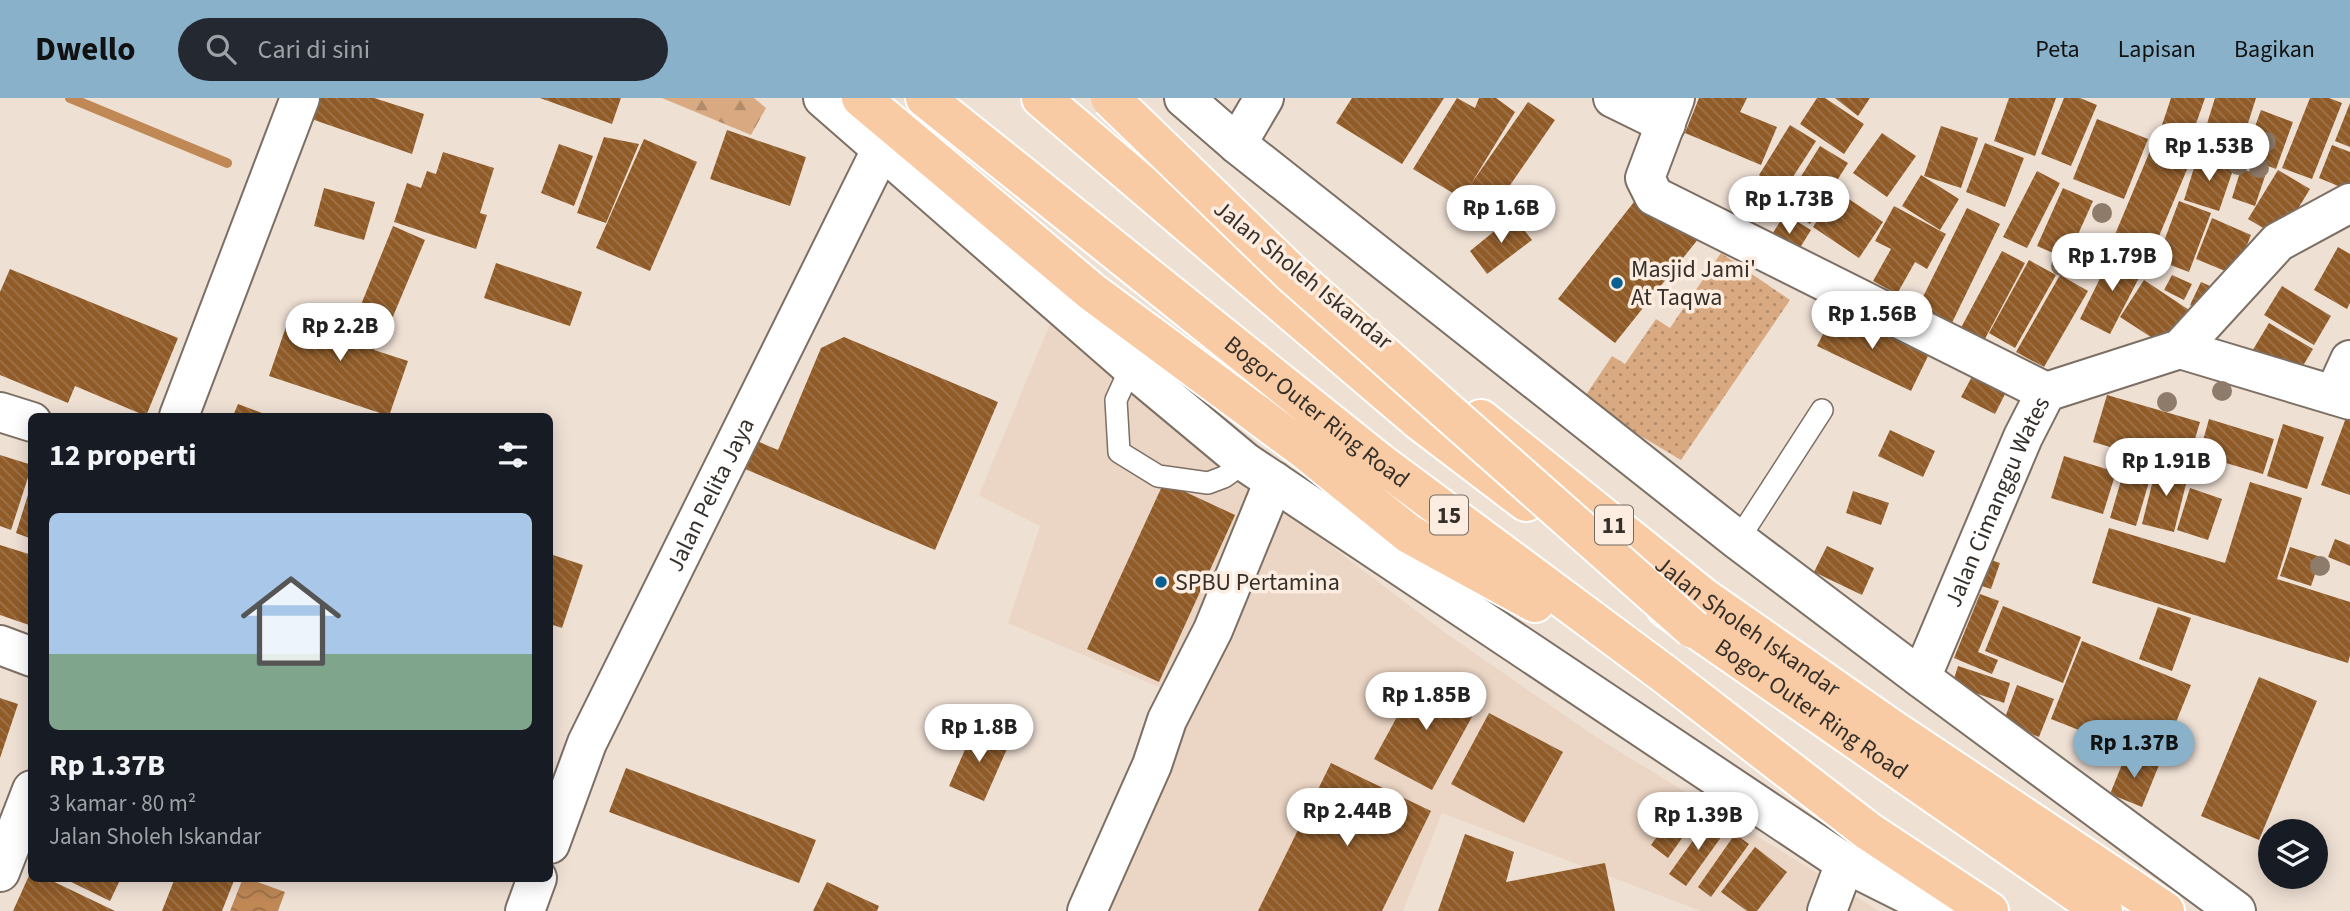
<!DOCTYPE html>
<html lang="id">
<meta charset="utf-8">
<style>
body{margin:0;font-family:"Source Sans 3",sans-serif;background:#242831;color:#f1f3f6;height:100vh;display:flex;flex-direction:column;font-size:26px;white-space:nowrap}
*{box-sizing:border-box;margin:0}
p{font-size:23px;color:#9ea1a6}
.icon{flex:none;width:38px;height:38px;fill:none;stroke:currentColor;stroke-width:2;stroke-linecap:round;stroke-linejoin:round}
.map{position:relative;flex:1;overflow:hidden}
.side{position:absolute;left:28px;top:315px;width:525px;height:469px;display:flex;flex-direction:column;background:#171b24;border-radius:10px;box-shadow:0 4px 18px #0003}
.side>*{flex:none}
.fabs{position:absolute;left:2258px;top:721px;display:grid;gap:14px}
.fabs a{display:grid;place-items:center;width:70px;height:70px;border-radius:50%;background:#171b24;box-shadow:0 4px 18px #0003;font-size:35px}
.price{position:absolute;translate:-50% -60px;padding:0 16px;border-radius:24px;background:#fff;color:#222;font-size:23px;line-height:46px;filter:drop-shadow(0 2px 4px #0008)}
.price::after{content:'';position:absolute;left:50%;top:42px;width:21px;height:16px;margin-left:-10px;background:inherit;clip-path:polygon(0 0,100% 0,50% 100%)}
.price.on{background:#89b1c9;color:#111}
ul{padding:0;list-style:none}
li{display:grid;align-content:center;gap:14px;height:371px;padding:0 21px}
li span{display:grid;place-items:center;height:217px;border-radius:10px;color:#555}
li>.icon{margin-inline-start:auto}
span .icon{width:126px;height:126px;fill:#fffc;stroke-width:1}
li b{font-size:30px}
h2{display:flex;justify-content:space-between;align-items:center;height:84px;padding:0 21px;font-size:30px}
header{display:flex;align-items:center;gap:42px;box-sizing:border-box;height:98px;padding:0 35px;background:#89b1c9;color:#111}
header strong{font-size:33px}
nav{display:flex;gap:38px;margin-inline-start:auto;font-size:24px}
.search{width:490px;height:63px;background:#242831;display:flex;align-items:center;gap:18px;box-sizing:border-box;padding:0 24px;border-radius:38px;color:#9ea1a6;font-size:26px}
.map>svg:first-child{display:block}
</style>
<header>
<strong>Dwello</strong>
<div class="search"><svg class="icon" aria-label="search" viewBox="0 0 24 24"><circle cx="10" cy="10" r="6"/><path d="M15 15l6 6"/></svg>Cari di sini</div>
<nav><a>Peta</a><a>Lapisan</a><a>Bagikan</a></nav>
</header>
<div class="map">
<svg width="2350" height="813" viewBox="0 0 2350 813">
<defs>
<pattern id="grass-dots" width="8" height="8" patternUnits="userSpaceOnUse" patternTransform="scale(1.75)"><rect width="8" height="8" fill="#d9aa81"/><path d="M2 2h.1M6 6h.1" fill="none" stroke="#b18b6a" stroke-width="1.8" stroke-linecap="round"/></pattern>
<pattern id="forest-firs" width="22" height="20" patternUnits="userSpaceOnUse" patternTransform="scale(1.75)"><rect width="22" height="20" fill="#d9aa81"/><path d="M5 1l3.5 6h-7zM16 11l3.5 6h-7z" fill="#b18b6a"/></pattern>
<pattern id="water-waves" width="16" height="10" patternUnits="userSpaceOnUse" patternTransform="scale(1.75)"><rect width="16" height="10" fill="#c08855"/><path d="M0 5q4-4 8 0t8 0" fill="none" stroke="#9d7047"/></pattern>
<pattern id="building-back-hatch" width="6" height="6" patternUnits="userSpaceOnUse" patternTransform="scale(1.75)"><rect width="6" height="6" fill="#905b27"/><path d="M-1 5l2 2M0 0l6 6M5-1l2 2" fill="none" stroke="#9d744d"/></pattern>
</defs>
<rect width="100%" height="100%" fill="#efe0d4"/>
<path fill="#ebd5c4" d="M1052,221L1248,385L1444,534L1596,639L1879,813H1701L1442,715L1403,813H1114L1103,809L1192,603L1008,525L1040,428L979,397Z"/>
<path fill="url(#grass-dots)" d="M1721,155L1790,202L1681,362L1582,303L1612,258L1625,266L1656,221L1670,230Z"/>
<path fill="url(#forest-firs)" d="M662,0H754L766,10L751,37Z"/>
<path fill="url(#water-waves)" d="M243,780L249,781L285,794L278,813H230Z"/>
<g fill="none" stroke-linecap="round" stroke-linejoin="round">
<path stroke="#c08855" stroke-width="10" d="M70,0L227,65"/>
</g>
<path fill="url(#building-back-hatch)" d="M306,0H374L424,16L412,56L300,17Z
M540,0H621L612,26Z
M1352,0H1444L1402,66L1336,25Z
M1457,0L1475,10L1479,0H1496L1515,14L1471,86L1528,4L1555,22L1495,109L1461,100L1413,71Z
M1699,0H1747L1740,14L1777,29L1761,67L1685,35Z
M1817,0H1825L1864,26L1844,56L1800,26Z
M1835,0H1870L1858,18Z
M2009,0H2056L2035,58L1994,43Z
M2064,0H2080L2097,7L2071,68L2041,56Z
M2171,0H2205L2190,43L2160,33Z
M2215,0H2256L2238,57L2201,45Z
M2310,0H2329L2342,5L2312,81L2282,70Z
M2350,5V49L2335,43Z
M2261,12L2293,24L2276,71L2244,59Z
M2097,21L2148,41L2124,101L2073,81Z
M1790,27L1816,43L1784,93L1759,77Z
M1941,28L1978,40L1961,90L1924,78Z
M727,32L806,59L790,108L710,81Z
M1882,35L1916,58L1887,99L1853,75Z
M604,39L639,46L606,125L577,115Z
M644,41L697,64L650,173L596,150Z
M2155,41L2193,57L2149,162L2111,146Z
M1985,45L2024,60L2005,109L1966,94Z
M559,46L593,58L574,108L541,95Z
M2332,47L2350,54V93L2319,80Z
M1820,48L1848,65L1810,126L1782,109Z
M443,54L494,70L480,115L487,117L476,151L394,124L407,85L421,90L427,73L436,76Z
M2198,57L2234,69L2219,113L2184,102Z
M2241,71L2265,78L2255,108L2232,100Z
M2278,72L2310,91L2280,140L2248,121Z
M2037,73L2060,85L2027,150L2003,139Z
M1921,77L1959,101L1940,132L1902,108Z
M1756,83L1785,99L1775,116L1746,99Z
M324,90L375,104L364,142L314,128Z
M2063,90L2093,103L2067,161L2037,148Z
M1837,93L1883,124L1859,160L1813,129Z
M1641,95L1699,140L1615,245L1558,201Z
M2179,103L2211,115L2189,174L2157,162Z
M1894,108L1946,136L1927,171L1915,164L1897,196L1873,183L1891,151L1875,143Z
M1967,110L2000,126L1949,231L1915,215Z
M1785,116L1811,132L1793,161L1767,144Z
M1513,118L1532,142L1487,176L1470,153Z
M2212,120L2251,137L2235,177L2196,161Z
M393,128L425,142L389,228L356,219Z
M2338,149L2350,156V205L2347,211L2314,192Z
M2002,153L2025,165L1978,254L1955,241Z
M2113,154L2144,170L2110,236L2080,221Z
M2029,162L2056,177L2015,250L1989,235Z
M496,165L582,194L570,228L484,200Z
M10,171L178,240L146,318L75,288L68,305L0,277V194Z
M2060,177L2088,193L2044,269L2016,254Z
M2172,177L2192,186L2184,202L2164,192Z
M2144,182L2195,216L2171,252L2120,219Z
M2201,184L2217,191L2206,215L2190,207Z
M2282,188L2331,218L2314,247L2264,217Z
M1835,212L1928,258L1911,293L1817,248Z
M341,215L382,229L374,252L408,263L389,318L269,278L289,220L334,236Z
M2269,225L2313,251L2295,281L2251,255Z
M844,239L998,304L935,452L738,368L750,340L778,352L821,250Z
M1975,273L2008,290L1995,316L1961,299Z
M2107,297L2200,324L2186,371L2093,344Z
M238,306L270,318H233Z
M2350,309V397L2321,387Z
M2209,321L2274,341L2263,376L2199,357Z
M2283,326L2324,339L2307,391L2267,378Z
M1890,332L1935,353L1923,379L1878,358Z
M0,357L32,367L11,432L0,428Z
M2064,358L2116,374L2103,416L2051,400Z
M2157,366L2189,374L2174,434L2142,426Z
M2125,369L2151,377L2136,428L2110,420Z
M32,384V441L16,435Z
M1164,384L1235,417L1159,584L1087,551Z
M2250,384L2302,400L2277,481L2350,504V557L2348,565L2092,485L2109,430L2225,465Z
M2190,390L2222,401L2208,442L2177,432Z
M1853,393L1889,405L1881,427L1846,415Z
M2335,441L2350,447V468L2328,459Z
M0,447L32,457V528L0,517Z
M1827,448L1874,470L1862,497L1814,474Z
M2290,449L2321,459L2311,488L2280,478Z
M550,456L583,467L562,530L550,526Z
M1982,459L2000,465L1991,491L1973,485Z
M1980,496L1999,503L1978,554L1998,562L1992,576L1954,560Z
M2003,508L2081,539L2063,585L1985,553Z
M2158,509L2191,520L2172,573L2139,561Z
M2082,543L2191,587L2160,664L2051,621Z
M1958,568L2010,585L2004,605L1952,587Z
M1421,575L1479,606L1432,692L1374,661Z
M2259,579L2317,603L2259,742L2201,718Z
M2017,587L2054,601L2039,639L2003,625Z
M0,600L18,606L0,660Z
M1489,615L1563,654L1524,725L1451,686Z
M975,629L1010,644L984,703L949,688Z
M2127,654L2159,667L2142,709L2110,696Z
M1331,665L1431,713L1382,813H1258Z
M626,670L816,742L799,785L609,714Z
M1684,701L1701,713L1668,760L1651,747Z
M1710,719L1727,731L1686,788L1669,776Z
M1465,736L1514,754L1506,784L1605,765L1615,813H1438Z
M1735,736L1749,746L1711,799L1698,789Z
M1755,749L1787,774L1757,813H1747L1721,794Z
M32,771V780H46L115,813H13Z
M63,780H121L110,803Z
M175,780H235L222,813H162Z
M827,784L879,808L877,813H813Z"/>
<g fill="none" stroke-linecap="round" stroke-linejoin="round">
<g stroke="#7c6f64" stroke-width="24">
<path id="lane" d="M1131,269L1116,302L1119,354L1158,378L1208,385L1224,379L1245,364
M1738,442L1822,312"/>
</g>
<g stroke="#7c6f64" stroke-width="42">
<g id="street">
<path d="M1613,0L1666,26"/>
<path d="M1675,0L1645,80L1654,98L2046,294"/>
<path d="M1237,46L1264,0"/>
<path d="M2180,251L2350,302"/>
<path d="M2334,297L2350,262"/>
<path d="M0,314L32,324"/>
<path d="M179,318L300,0"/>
<path d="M0,547L32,559"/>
<path id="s1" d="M1921,580L2023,339L2046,294L2180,251L2278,144L2350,105"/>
<path id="s2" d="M550,746L587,645L881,52"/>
<path d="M0,774L32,692"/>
<path d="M525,813L537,780"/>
<path d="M1087,813L1152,667L1167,622L1213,532L1274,383"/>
<path d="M1827,813L1845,765"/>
</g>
</g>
<g stroke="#7c6f64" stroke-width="42">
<path id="secondary" d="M823,0L1131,269L1245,364L1845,765L1941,813
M1184,0L1237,46L1738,442L1921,580L2236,813"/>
</g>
<g stroke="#fff" stroke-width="42">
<g id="highway">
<path d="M861,0L1092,194L1305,352L1409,436L1535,505"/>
<path id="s3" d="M925,0L1379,364L1663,575L1868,733L1989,813"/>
<path d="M1041,0L1421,324L1526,404"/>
<path id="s4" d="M1481,321L1703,499L1892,631L2165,813"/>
<path id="s5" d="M1666,510L2103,813"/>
</g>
</g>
<use href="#lane" stroke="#fff" stroke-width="21"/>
<use href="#street" stroke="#fff" stroke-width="38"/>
<use href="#secondary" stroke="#fff" stroke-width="38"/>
<use href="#highway" stroke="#f9cba5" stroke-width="38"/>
<g stroke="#fff" stroke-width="42" stroke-linecap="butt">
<path id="highway-bridge" d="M1110,0L1291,175L1693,531"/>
</g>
<use href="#highway-bridge" stroke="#f9cba5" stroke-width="38"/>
</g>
<g fill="#8f7b69">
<circle cx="2266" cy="44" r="10"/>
<circle cx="2189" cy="49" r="10"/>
<circle cx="2212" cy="55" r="10"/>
<circle cx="2238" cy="67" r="10"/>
<circle cx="2259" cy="70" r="10"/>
<circle cx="2102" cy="115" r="10"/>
<circle cx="2061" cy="168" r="10"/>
<circle cx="2222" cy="293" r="10"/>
<circle cx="2167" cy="304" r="10"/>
<circle cx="2320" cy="468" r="10"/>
</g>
<g fill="#096091" stroke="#fdede1" stroke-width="2.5">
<circle cx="1617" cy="185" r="7"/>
<circle cx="1161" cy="484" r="7"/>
</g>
<g text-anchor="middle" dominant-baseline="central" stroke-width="7" stroke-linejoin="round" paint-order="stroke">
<g fill="#fdede1" stroke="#726962" stroke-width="2">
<rect x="1430" y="397.5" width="38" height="39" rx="5"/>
<rect x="1595" y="407.5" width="38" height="39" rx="5"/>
</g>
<g font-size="23" font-weight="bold" fill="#36302b">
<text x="1449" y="417">15</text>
<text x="1614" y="427">11</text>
</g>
<g font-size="24" fill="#36302b" stroke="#fdede1" text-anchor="start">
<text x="1631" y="171">Masjid Jami'<tspan x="1631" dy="28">At Taqwa</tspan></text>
<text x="1175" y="484">SPBU Pertamina</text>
</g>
<g font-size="24" fill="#36302b" stroke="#fdede1">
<text transform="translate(1303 177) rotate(39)">Jalan Sholeh Iskandar</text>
<text stroke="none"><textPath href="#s3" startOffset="502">Bogor Outer Ring Road</textPath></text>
<text stroke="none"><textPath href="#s2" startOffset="385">Jalan Pelita Jaya</textPath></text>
<text stroke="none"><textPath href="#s1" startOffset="192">Jalan Cimanggu Wates</textPath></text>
<text stroke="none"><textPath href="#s4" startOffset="338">Jalan Sholeh Iskandar</textPath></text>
<text stroke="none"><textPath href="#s5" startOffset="177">Bogor Outer Ring Road</textPath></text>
</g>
</g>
</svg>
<div class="fabs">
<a><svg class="icon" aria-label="layers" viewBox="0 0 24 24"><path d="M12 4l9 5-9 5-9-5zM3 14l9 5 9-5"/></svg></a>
</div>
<b class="price" style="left:2209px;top:85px">Rp 1.53B</b>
<b class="price" style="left:1789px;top:138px">Rp 1.73B</b>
<b class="price" style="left:1501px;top:147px">Rp 1.6B</b>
<b class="price" style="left:2112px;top:195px">Rp 1.79B</b>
<b class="price" style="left:1872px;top:253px">Rp 1.56B</b>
<b class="price" style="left:340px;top:265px">Rp 2.2B</b>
<b class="price" style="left:2166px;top:400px">Rp 1.91B</b>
<b class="price" style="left:1426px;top:634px">Rp 1.85B</b>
<b class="price" style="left:979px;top:666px">Rp 1.8B</b>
<b class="price on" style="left:2134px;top:682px">Rp 1.37B</b>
<b class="price" style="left:1347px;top:750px">Rp 2.44B</b>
<b class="price" style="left:1698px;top:754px">Rp 1.39B</b>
<section class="side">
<h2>12 properti<svg class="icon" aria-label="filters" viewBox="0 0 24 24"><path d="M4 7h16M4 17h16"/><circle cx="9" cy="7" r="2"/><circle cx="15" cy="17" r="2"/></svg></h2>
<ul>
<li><span style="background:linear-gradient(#a9c7e8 65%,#7fa58c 0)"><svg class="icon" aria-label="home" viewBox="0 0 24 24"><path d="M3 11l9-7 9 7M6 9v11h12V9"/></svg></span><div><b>Rp 1.37B</b><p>3 kamar · 80 m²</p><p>Jalan Sholeh Iskandar</p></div></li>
</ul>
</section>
</div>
